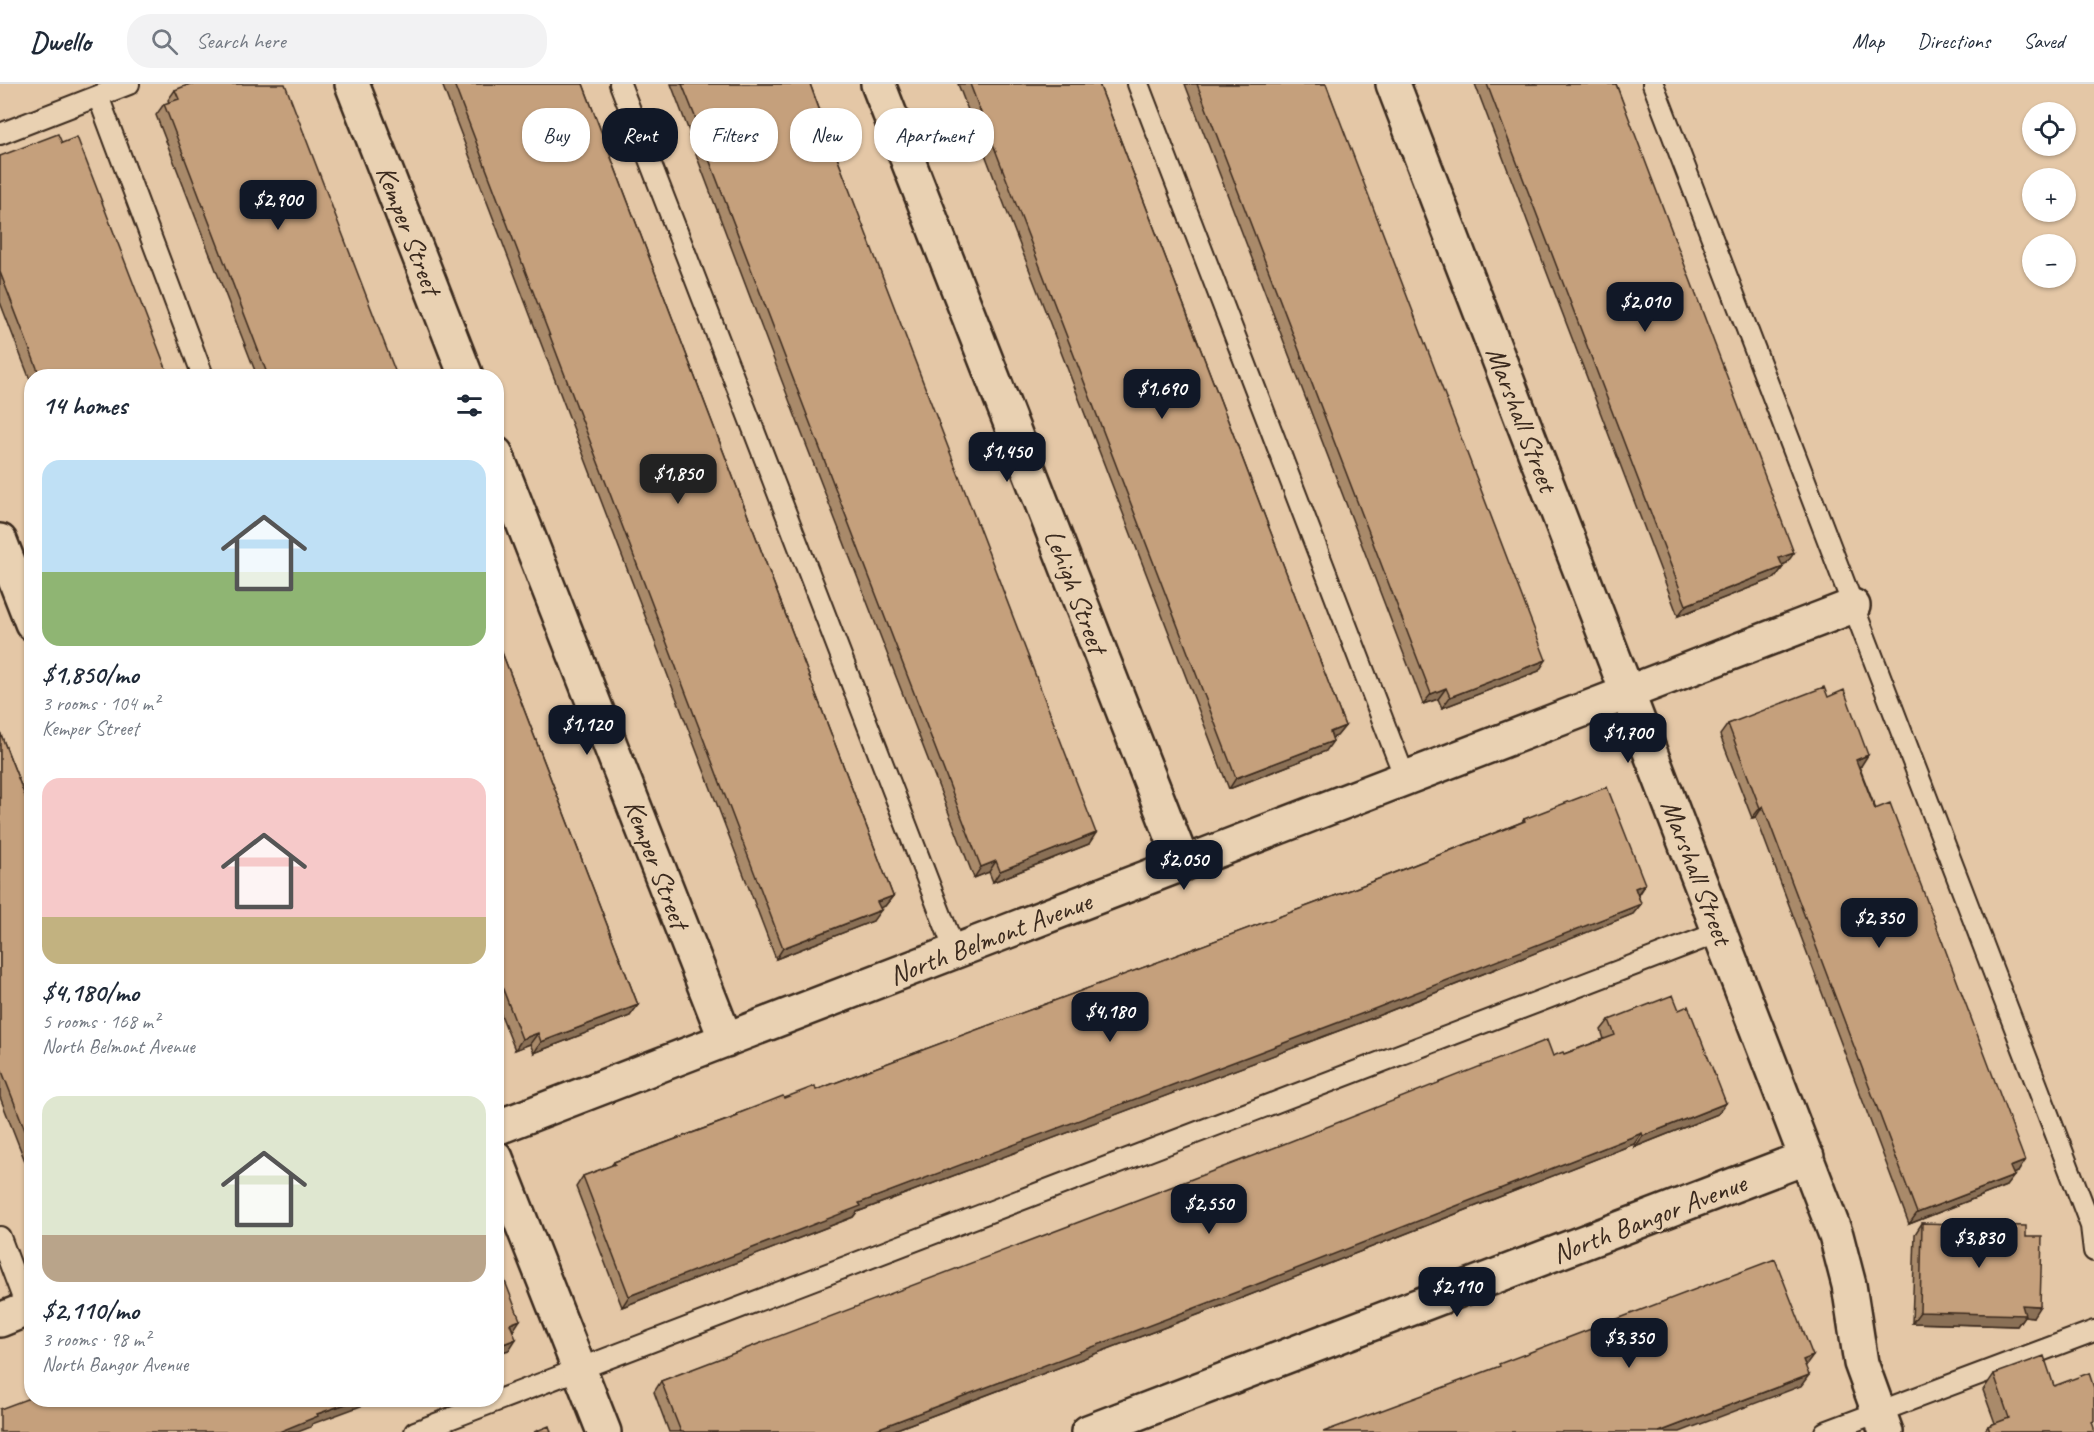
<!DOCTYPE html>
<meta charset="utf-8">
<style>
body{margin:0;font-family:Caveat,sans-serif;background:#f2f2f3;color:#1f2937;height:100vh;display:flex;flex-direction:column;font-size:22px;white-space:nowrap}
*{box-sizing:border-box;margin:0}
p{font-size:20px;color:#747a83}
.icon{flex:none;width:33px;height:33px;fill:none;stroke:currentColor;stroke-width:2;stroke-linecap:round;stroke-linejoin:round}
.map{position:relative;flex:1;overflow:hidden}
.drawer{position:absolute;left:24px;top:285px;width:480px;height:1038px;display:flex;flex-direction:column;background:#fff;border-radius:24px;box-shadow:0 2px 4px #0004}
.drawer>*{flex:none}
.guide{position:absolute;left:522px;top:24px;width:570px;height:54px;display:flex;gap:12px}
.buttons{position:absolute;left:2022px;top:18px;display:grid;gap:12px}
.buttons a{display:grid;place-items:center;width:54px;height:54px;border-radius:50%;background:#fff;box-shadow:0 2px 4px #0004;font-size:30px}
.price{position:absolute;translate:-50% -51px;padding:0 14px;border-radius:12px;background:#111827;color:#fff;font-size:20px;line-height:39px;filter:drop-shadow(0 2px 3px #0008)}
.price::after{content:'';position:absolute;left:50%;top:36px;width:18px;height:14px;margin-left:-9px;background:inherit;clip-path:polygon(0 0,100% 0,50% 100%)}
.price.selected{background:#222;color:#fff}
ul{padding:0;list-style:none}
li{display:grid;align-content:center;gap:12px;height:318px;padding:0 18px}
li span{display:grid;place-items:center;height:186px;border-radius:18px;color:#555}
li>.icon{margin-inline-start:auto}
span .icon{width:108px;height:108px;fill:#fffc;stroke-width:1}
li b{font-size:26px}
h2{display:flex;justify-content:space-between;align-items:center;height:72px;padding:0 18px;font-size:26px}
.tag{padding:0 21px;border-radius:24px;background:#fff;box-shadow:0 2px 4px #0004;font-size:21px;line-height:54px}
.tag.selected{background:#111827;color:#fff}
header{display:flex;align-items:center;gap:36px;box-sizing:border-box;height:84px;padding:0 30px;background:#fff;border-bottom:2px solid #e0e1e3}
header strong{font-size:28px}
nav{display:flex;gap:33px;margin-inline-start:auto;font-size:21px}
.search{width:420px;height:54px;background:#f2f2f3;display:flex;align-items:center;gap:15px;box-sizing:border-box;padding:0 21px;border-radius:24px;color:#747a83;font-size:22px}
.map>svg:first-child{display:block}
</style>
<header>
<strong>Dwello</strong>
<div class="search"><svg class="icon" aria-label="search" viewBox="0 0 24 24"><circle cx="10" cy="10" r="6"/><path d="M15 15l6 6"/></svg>Search here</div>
<nav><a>Map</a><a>Directions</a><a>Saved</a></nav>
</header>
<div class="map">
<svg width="2094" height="1348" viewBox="0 0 2094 1348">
<rect width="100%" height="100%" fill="#e4c7a6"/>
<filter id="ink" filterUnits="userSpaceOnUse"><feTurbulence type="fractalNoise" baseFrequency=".0167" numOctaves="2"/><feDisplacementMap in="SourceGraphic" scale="12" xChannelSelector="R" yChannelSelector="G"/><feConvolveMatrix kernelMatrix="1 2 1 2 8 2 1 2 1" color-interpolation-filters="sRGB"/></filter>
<g filter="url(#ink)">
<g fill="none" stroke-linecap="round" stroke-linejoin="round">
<g stroke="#3b2a1e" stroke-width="24">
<path id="service" d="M620,0L955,867
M1138,0L1405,694
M1653,0L2091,1142L2094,1167
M98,12L203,292
M0,50L129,0
M0,1153L27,1225
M415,1348L1720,848
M1825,1348L2094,1247"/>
</g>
<g stroke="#3b2a1e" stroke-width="38">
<path id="minor" d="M352,0L466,292
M878,0L1183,780
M1393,0L1836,1151L1849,1201L1861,1279L1886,1348
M496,370L726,956
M0,457L32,539
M496,1044L1853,522
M496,1074L604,1348
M0,1236L32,1223
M1088,1348L1807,1073"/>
</g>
<use href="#service" stroke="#e9d1b2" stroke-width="20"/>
<use href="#minor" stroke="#e9d1b2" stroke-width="33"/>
</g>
<path fill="#a98a6b" stroke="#3b2a1e" stroke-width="1.5" d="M442,0H583L893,812L885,822L880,824L873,837L776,875Z
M671,0H810L1089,760L993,798L989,788L974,794L799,342L689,52L690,50Z
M958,0H1099L1345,642L1337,652L1332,654L1326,667L1229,705Z
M1185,0H1326L1539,587L1442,624L1438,615L1423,620Z
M1475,0H1616L1787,479L1782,481L1783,483L1775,494L1678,532Z
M175,6L397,292H257L156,31L164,20L169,19L168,16Z
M62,59L169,292H32V301L0,218V72Z
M496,553L638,921L630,932L534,969L530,960L515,966L496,918Z
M1828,613L1861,682H1859L2018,1088L2013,1090L2006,1102L1909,1140L1756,733L1752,734L1720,651L1728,640Z
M0,648L32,730V1095L0,1013Z
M1524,735L1645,800L1638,811L1641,820L1633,830L1362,938L857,1128L853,1133L622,1223L576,1103L583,1092L611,1082L614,1078L735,1033L737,1030L784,1014L816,1006L1353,805L1522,738Z
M1679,926L1726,1019L1718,1030L1635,1063L1634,1060L1242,1214L889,1348H669L654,1308L661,1297L1553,972L1564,970L1604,955L1601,946L1609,936Z
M1922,1139L2026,1153L2033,1233L2024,1232L2017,1242L1912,1239L1915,1150Z
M1994,1290L2054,1302L2094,1348H1984L1988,1342L1995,1339L1983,1306Z"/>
<path fill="#8a7057" stroke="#3b2a1e" stroke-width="1.5" d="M1794,469L1787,479L1772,485L1779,474Z
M1783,483L1775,494L1678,532L1686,521Z
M1546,576L1539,587L1442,624L1450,613Z
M1446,604L1438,615L1423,620L1431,610Z
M1345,642L1337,652L1322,658L1330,648Z
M1333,657L1326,667L1229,705L1236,694Z
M1868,671L1861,682L1849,686L1856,676Z
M1763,722L1756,733L1752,734L1760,724Z
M1096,749L1089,760L993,798L1000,787Z
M996,777L989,788L974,794L981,783Z
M1645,800L1637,811L1635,804Z
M893,812L885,822L869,828L877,818Z
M1641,820L1633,830L1362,938L857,1128L853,1133L622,1223L629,1212L859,1119Z
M881,826L873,837L776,875L783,864Z
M638,921L630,932L534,969L541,958Z
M538,949L530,960L515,966L522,955Z
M1726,1019L1718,1030L1635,1063L1643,1052Z
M1642,1049L1634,1060L1242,1214L889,1348H869Z
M2025,1077L2018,1088L2003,1093L2010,1083Z
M2014,1092L2006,1102L1909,1140L1917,1129Z
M2022,1221L2040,1222L2033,1233L2024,1232L2017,1242L1912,1239L1920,1228Z
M520,1236L513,1247L510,1240Z
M516,1255L509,1266L496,1270V1263Z
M1813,1272L1805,1283L1803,1276Z
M1809,1291L1801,1302L1680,1348H1659Z
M357,1316H377L312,1340L311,1343L298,1348H279L317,1330Z"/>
<path fill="#c5a07c" stroke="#3b2a1e" stroke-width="1.5" d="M190,0H285L397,292H268L164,20L179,15L175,6Z
M454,0H583L893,812L877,818L881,826L783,864Z
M682,0H810L836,71L1096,749L1000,787L996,777L981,783L807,331L696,41L698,40Z
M970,0H1099L1345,642L1330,648L1333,657L1236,694Z
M1197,0H1326L1546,576L1450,613L1446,604L1431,610Z
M1487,0H1616L1794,469L1779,474L1783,483L1686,521Z
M58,50L62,59L77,53L169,292H40L0,188V72Z
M496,553L638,921L541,958L538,949L522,955L496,887Z
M1824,603L1828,613L1844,606L1868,671L1856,676L1875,725L1890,719L2025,1077L2010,1083L2014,1092L1917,1129L1763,722L1760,724L1728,640Z
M0,648L32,730V1064L0,982Z
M1607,703L1645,800L1635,804L1641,820L1369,927L859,1119L861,1122L629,1212L583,1092L615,1080L614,1078L738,1032L737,1030L783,1012L784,1014L815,1002L816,1006L1353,805L1525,737L1524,735Z
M1673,911L1679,926L1688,922L1726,1019L1643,1052L1642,1049L1250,1203L869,1348H681L661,1297L1276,1063L1547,956L1553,972L1563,968L1564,970L1615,951L1609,936Z
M1922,1139L2026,1142V1153H2042L2040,1222L2022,1221L2025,1231L1920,1228Z
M496,1174L520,1236L510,1240L516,1255L496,1263Z
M1775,1175L1813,1272L1803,1276L1809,1291L1659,1348H1323L1439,1305L1500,1282L1499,1280Z
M2044,1272L2054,1302L2089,1289L2094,1304V1337L2092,1338L2094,1344V1348H1990L1988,1342L2009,1334L1994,1290Z
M32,1313V1316H357L317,1330L318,1332L279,1348H0V1325Z
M549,1342L551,1348H534Z"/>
</g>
<g text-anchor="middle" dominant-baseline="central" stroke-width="4.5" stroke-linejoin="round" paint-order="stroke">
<g font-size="28" fill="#3b2a1e" stroke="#e9d1b2">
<text transform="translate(409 146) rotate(69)">Kemper Street</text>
<text transform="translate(1522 335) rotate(69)">Marshall Street</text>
<text transform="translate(1076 507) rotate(69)">Lehigh Street</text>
<text transform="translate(657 780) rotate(69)">Kemper Street</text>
<text transform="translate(1697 788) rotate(69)">Marshall Street</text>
<text transform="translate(990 854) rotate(-21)">North Belmont Avenue</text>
<text transform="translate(1649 1134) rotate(-21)">North Bangor Avenue</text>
</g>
</g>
</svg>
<div class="buttons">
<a><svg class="icon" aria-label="locate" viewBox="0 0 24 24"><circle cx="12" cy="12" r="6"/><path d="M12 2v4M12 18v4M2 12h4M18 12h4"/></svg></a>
<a>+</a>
<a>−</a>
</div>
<b class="price" style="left:278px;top:147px">$2,900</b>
<b class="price" style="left:1645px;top:249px">$2,010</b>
<b class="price" style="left:1162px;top:336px">$1,690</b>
<b class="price" style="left:1007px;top:399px">$1,450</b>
<b class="price selected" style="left:678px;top:421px">$1,850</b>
<b class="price" style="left:587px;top:672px">$1,120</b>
<b class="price" style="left:1628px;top:680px">$1,700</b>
<b class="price" style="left:1184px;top:807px">$2,050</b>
<b class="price" style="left:1879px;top:865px">$2,350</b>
<b class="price" style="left:1110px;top:959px">$4,180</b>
<b class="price" style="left:1209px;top:1151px">$2,550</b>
<b class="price" style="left:1979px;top:1185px">$3,830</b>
<b class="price" style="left:1457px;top:1234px">$2,110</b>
<b class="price" style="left:1629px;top:1285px">$3,350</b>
<div class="guide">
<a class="tag">Buy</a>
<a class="tag selected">Rent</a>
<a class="tag">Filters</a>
<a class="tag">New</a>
<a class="tag">Apartment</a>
</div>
<section class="drawer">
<h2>14 homes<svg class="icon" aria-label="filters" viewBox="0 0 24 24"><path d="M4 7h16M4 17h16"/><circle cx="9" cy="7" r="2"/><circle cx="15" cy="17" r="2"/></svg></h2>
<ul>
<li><span style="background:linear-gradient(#bfe0f5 60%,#8fb573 0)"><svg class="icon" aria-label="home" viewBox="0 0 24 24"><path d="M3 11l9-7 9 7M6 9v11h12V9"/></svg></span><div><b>$1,850/mo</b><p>3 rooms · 104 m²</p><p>Kemper Street</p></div></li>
<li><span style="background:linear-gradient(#f6c9c9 75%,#c2b280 0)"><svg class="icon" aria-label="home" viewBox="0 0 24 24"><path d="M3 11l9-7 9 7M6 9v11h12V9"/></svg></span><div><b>$4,180/mo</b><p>5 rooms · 168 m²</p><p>North Belmont Avenue</p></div></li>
<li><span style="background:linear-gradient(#dfe7d0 75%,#b9a48a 0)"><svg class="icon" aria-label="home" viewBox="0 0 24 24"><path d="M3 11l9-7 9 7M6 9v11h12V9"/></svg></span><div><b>$2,110/mo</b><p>3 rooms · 98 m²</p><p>North Bangor Avenue</p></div></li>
</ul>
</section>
</div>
